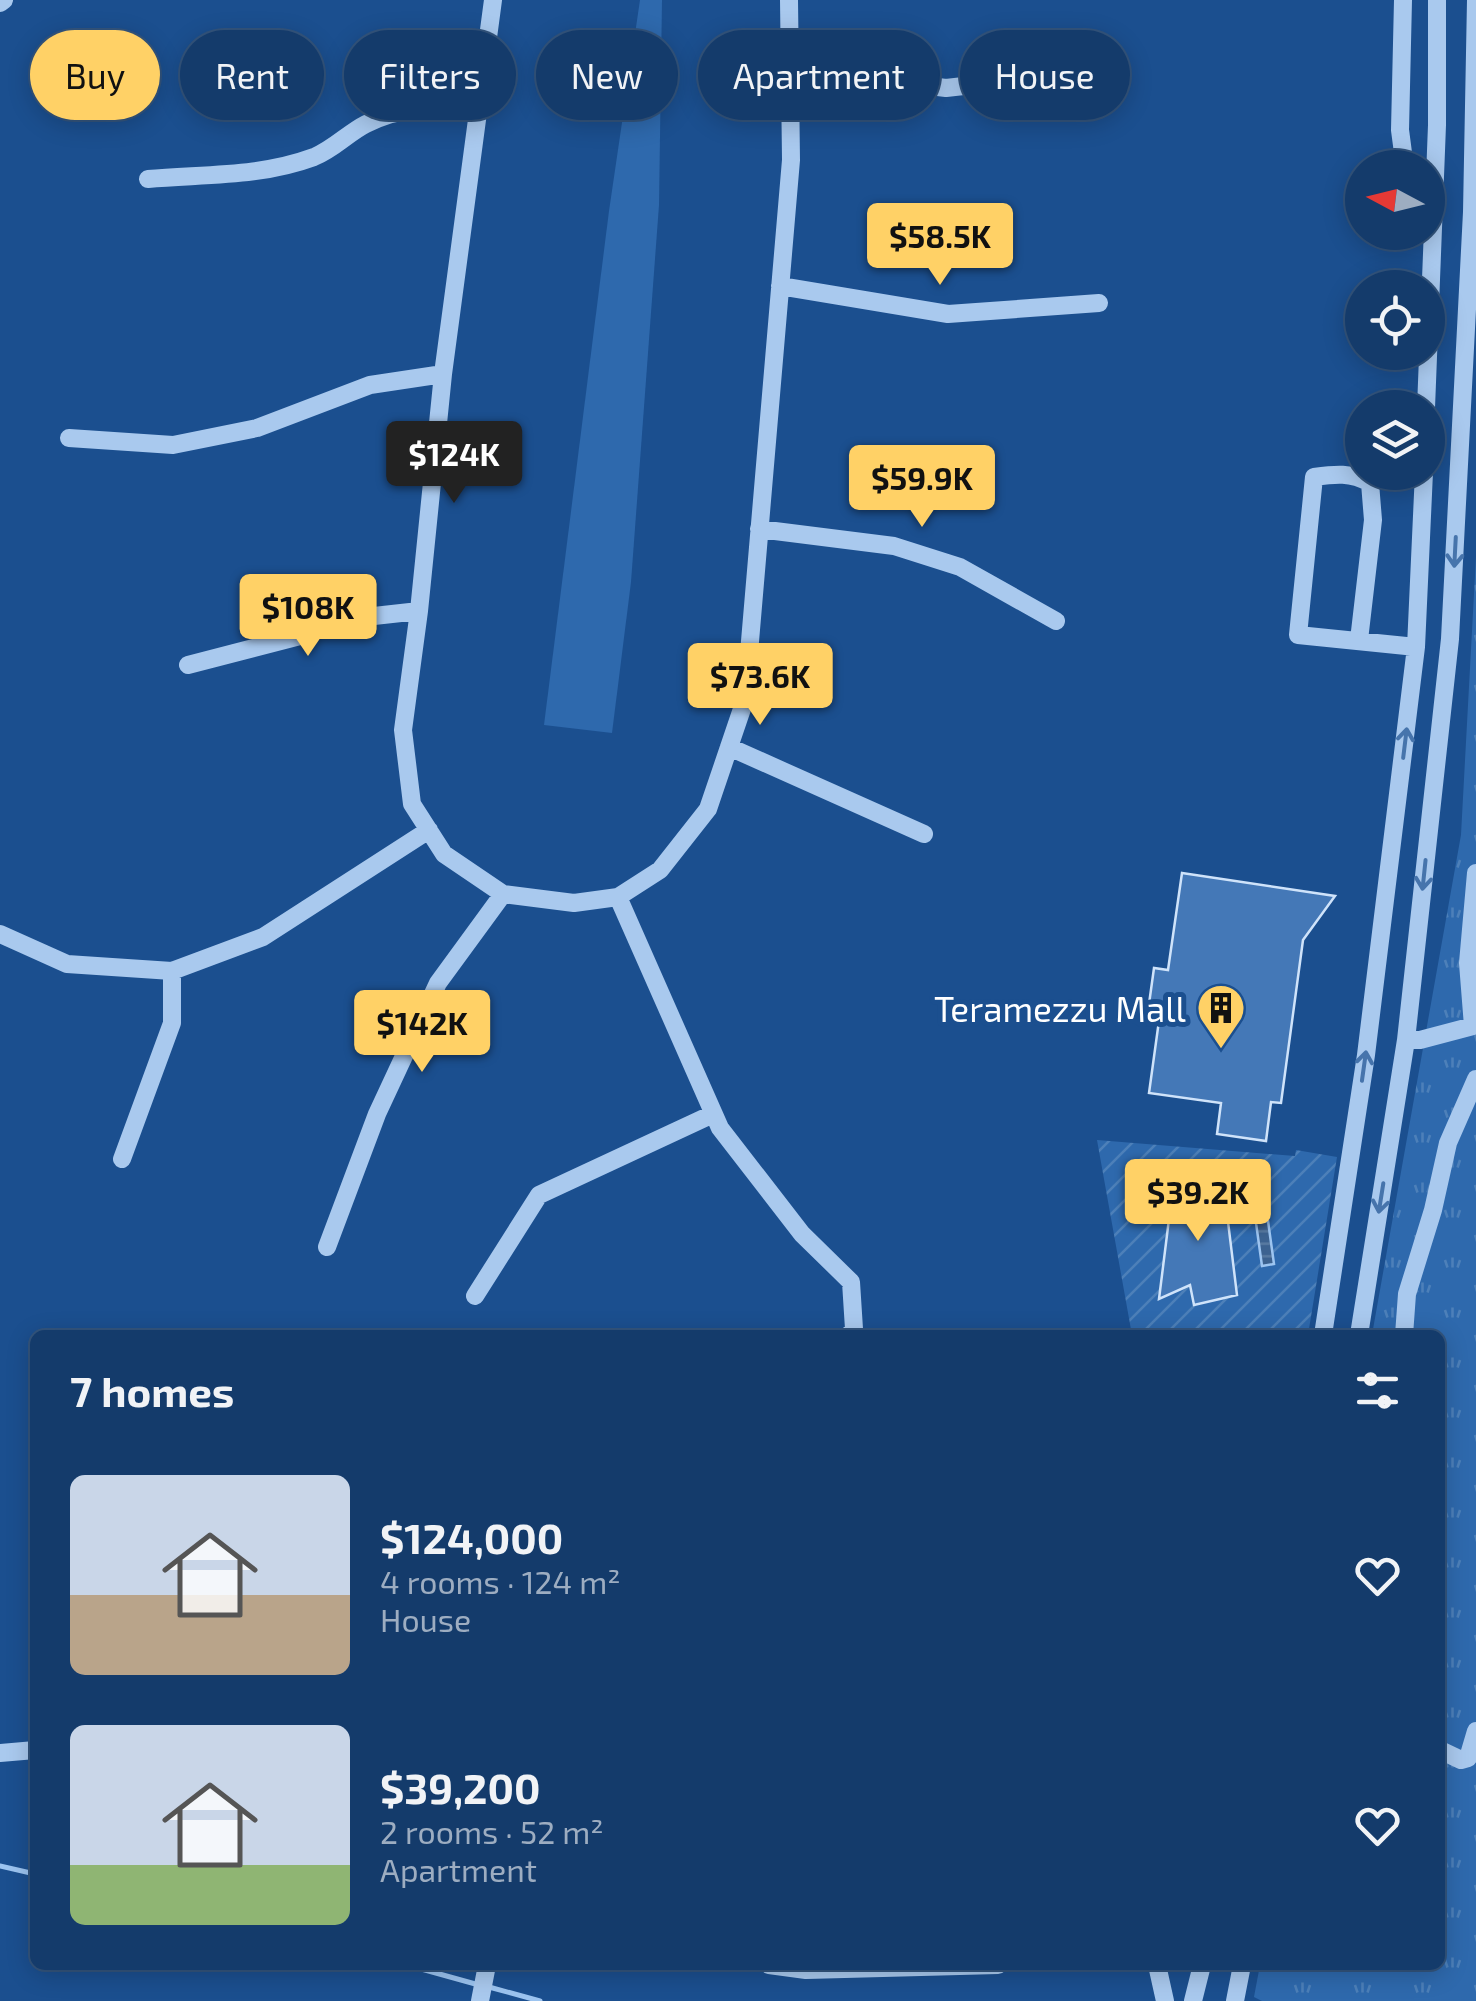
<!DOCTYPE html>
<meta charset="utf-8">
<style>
body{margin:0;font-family:"Exo 2",sans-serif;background:#1d4271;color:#f1f3f6;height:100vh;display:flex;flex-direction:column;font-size:38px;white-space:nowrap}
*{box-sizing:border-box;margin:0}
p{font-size:32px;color:#9dadc1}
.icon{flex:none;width:55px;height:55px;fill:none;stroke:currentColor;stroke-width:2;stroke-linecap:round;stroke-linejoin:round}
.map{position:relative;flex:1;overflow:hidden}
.drawer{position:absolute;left:30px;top:1330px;width:1415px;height:640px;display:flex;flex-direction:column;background:#143b6b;border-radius:15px;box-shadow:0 5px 25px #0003,0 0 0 2px #33557e}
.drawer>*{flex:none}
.guide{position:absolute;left:30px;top:30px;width:1418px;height:90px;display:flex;gap:20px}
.needle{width:65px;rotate:277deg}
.controls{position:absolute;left:1345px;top:150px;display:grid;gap:20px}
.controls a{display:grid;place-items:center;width:100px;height:100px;border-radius:50%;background:#143b6b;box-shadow:0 5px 25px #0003,0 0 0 2px #33557e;font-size:50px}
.price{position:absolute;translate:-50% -85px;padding:0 22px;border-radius:10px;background:#ffd166;color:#111;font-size:32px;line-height:65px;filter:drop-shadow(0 2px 5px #0008)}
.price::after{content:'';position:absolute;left:50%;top:60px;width:30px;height:22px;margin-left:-15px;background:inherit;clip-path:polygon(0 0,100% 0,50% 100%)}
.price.current{background:#222;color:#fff}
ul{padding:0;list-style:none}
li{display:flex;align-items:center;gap:30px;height:250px;padding:0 40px}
li span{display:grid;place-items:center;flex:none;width:280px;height:200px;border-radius:15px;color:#555}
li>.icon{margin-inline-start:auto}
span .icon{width:120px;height:120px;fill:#fffc;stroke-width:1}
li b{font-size:42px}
h2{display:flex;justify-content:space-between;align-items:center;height:120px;padding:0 40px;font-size:42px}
.tag{padding:0 35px;border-radius:45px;background:#143b6b;box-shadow:0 5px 25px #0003,0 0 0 2px #33557e;font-size:35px;line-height:90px}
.tag.current{background:#ffd166;color:#111}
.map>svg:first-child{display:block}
</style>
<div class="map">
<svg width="1476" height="2001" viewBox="0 0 1476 2001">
<defs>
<pattern id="grass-tufts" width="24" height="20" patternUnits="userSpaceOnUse" patternTransform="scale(2.5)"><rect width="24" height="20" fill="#2e69ad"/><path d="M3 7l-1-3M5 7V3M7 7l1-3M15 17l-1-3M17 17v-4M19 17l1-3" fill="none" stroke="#4d80b9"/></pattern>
<pattern id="garden-furrows" width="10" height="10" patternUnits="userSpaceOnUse" patternTransform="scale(2.5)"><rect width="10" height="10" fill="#2e69ad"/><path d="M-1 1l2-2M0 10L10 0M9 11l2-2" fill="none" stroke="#4d80b9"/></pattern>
<pattern id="water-rules" width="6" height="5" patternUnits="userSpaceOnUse" patternTransform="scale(2.5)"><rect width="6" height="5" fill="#3c6290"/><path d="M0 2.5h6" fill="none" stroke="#597aa1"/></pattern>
</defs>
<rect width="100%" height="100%" fill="#1b4f8f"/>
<path fill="url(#grass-tufts)" d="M1476,557V2001H1262L1254,1997L1260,1965H1440V1335H1372L1461,835Z"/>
<path fill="#2e69ad" d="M640,0H662L659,205L631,582L612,733L544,725L609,211Z"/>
<path fill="url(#garden-furrows)" d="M1097,1140L1295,1156L1296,1150L1337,1157L1308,1335H1132Z"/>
<path fill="url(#water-rules)" stroke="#9cc4f0" stroke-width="2.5" d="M1268,1221L1274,1264L1262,1266L1256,1223Z"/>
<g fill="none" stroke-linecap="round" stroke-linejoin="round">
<path stroke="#9cc4f0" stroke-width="5" d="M0,1866L35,1874
M407,1965L479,1985
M489,1987L540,2001"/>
</g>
<path fill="#4478b7" stroke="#cfe3fa" stroke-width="2.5" d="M1182,873L1335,896L1303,940L1281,1103L1271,1102L1266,1141L1217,1134L1221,1103L1149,1093L1161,1006L1149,1004L1154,968L1168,970Z
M1174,1179L1224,1189L1237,1295L1194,1305L1190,1285L1159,1299Z"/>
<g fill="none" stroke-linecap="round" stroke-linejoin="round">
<path stroke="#a9c9ee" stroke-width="18" d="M493,0L443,374L419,611L403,730L412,804L444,854L503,894L574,903L618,897
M789,0L791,160L745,700L708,809L660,870L618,897L720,1128L802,1234L851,1282L854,1329L849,1335
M1403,0L1400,130L1405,168
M0,3L4,0
M790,69L946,88L1096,71
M148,179C205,174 260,177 314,157C334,149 348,133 366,124C402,106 439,106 478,107
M780,286L948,314L1099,303
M1426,408L1437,125V0
M69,438L173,445L257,428L370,385L443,374
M759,529L894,546L960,567L1056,621
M1359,640L1373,520L1370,483C1351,472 1335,474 1314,477L1298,635L1416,647
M188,665L300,636L329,621L419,611
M729,747L924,834
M0,934L67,964L172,971L263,937L429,830
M1406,1040H1420L1473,1026L1468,963L1476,873
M122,1159L172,1023V971
M327,1247L377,1114L438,983L503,894
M475,1296L539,1195L713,1114
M1323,1335L1366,1055L1416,647L1424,472
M1359,1335L1406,1040L1450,639L1472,212L1476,0
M1404,1335L1407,1294L1433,1210L1448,1143L1476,1079
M1440,1750L1461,1760L1468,1758L1476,1731
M0,1753L35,1750
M769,1965L806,1970L998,1965
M1157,1965L1165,2001
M480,2001L487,1965
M1193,2001L1202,1965
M1235,2001L1242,1965"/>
</g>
<defs><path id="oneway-shaft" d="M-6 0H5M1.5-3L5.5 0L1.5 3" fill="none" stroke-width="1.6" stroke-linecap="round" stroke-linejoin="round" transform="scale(2.5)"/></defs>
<g stroke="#4674ac">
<use href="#oneway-shaft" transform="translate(1455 552) rotate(93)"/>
<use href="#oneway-shaft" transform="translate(1405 743) rotate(-83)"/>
<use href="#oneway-shaft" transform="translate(1424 875) rotate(96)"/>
<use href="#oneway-shaft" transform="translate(1364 1066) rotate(-82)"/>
<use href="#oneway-shaft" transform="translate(1381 1198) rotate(99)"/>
</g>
<defs>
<g id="building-pin" transform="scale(2.5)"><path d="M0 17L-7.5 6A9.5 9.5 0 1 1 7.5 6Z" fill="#ffd166" stroke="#1b4f8f"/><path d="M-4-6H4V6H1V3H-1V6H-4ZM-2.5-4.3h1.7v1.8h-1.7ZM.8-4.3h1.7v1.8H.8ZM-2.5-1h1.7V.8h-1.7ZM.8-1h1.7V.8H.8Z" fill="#111"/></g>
</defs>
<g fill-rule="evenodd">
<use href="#building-pin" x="1221" y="1008"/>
</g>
<g text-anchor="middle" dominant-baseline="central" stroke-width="10" stroke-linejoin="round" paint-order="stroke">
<g font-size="35" fill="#fff" stroke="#1b4f8f" text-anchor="end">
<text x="1186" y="1008">Teramezzu Mall</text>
</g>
</g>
</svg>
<div class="controls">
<a><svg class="needle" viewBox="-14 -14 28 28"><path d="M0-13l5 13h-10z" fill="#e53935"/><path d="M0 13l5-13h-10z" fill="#9dadc1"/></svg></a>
<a><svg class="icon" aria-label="locate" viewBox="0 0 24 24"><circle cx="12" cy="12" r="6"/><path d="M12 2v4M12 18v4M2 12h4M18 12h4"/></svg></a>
<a><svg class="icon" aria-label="layers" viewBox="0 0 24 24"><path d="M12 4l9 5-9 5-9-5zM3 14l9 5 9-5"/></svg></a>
</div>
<b class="price" style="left:940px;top:288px">$58.5K</b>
<b class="price current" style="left:454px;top:506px">$124K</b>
<b class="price" style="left:922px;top:530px">$59.9K</b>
<b class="price" style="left:308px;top:659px">$108K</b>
<b class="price" style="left:760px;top:728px">$73.6K</b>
<b class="price" style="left:422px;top:1075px">$142K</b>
<b class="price" style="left:1198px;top:1244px">$39.2K</b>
<div class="guide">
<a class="tag current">Buy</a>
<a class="tag">Rent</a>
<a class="tag">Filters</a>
<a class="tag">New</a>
<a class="tag">Apartment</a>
<a class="tag">House</a>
</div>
<section class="drawer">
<h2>7 homes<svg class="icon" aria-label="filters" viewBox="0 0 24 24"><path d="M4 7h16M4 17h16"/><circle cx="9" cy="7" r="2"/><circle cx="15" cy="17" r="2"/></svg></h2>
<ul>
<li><span style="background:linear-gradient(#c9d6e8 60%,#b9a48a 0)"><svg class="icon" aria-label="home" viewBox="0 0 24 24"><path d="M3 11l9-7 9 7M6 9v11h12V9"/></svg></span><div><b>$124,000</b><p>4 rooms · 124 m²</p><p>House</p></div><svg class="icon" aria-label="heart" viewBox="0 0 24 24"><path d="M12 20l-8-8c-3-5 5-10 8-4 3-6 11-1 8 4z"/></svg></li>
<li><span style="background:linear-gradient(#c9d6e8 70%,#8fb573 0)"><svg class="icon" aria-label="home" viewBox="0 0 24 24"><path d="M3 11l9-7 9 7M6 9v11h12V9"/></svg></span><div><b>$39,200</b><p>2 rooms · 52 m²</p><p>Apartment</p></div><svg class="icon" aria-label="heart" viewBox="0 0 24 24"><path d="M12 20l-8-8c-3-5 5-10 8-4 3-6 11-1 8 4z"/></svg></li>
</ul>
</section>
</div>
